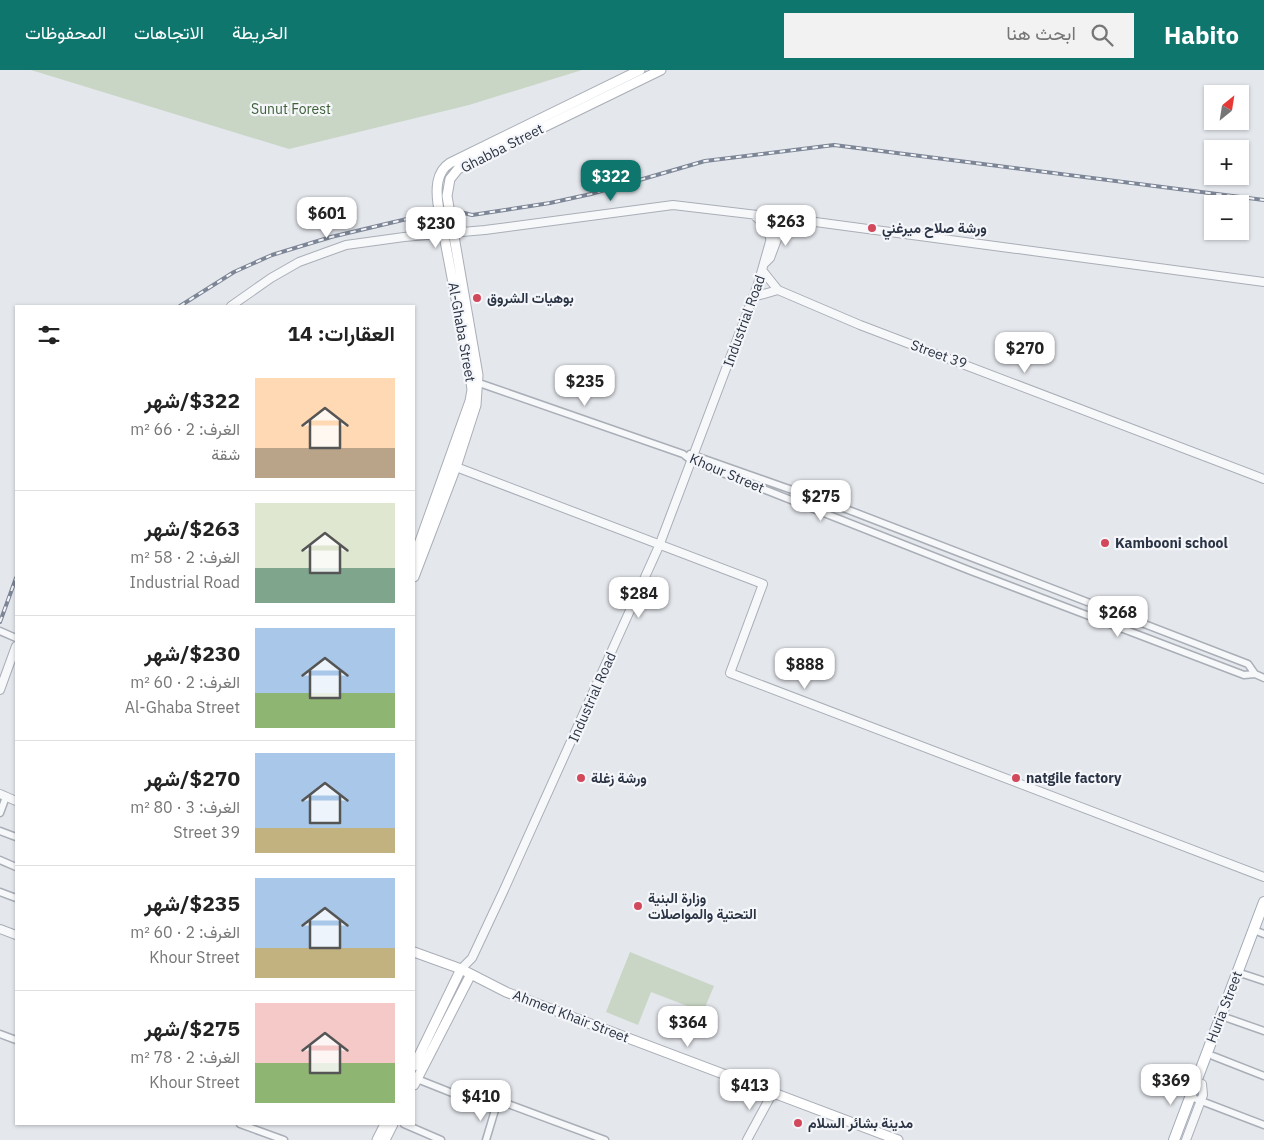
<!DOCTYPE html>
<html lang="ar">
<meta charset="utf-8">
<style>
body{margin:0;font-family:"IBM Plex Sans",Vazirmatn,sans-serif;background:#f2f2f2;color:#222;direction:rtl;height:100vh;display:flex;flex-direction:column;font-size:19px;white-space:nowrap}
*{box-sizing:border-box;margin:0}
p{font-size:16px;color:#767676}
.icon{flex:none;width:28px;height:28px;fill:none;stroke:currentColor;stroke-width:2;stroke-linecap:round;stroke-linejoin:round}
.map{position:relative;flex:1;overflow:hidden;direction:ltr}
.panel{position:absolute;left:15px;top:235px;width:400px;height:820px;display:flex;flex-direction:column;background:#fff;border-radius:0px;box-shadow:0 1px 4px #0004;direction:rtl}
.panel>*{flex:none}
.needle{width:32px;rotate:30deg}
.tools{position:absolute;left:1204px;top:15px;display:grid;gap:10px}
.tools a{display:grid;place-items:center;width:45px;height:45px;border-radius:0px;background:#fff;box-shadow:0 1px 4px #0004;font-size:25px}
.price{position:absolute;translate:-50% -42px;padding:0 11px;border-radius:10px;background:#fff;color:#222;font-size:16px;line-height:32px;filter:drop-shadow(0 1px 2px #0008)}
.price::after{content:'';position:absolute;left:50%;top:30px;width:15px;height:11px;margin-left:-8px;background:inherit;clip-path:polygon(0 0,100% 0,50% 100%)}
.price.on{background:#0f766e;color:#fff}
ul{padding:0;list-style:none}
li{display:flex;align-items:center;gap:15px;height:125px;padding:0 20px}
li+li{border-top:1px solid #e0e0e0}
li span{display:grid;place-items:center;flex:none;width:140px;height:100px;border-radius:0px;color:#555}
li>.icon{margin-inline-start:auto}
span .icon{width:60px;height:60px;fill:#fffc;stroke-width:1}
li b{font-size:21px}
h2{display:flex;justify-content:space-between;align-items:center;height:60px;padding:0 20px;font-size:21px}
header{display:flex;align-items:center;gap:30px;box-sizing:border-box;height:70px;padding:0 25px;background:#0f766e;color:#fff}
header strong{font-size:24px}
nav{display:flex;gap:28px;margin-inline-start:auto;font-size:18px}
.search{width:350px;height:45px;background:#f2f2f2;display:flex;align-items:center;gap:12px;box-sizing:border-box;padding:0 18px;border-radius:0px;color:#767676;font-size:19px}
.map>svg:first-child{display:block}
</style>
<header>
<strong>Habito</strong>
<div class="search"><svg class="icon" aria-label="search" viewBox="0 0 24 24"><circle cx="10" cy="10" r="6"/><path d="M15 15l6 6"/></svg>ابحث هنا</div>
<nav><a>الخريطة</a><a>الاتجاهات</a><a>المحفوظات</a></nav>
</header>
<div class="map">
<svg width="1264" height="1070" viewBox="0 0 1264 1070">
<rect width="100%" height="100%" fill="#e4e7ec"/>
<path fill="#c9d6c5" d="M31,0H582L469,35L289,79Z
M630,882L714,916L703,942L651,922L638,955L606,942Z"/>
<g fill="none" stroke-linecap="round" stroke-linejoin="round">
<g stroke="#a9aeb7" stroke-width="9">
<path id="minor" d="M479,313L683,384L692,391L971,501L1244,605L1255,604L1264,608
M690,384L846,439L1248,594L1255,604
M0,561L16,568
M0,743L6,727
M0,761L16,767
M0,790L16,797
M0,822L16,828
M1259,862L1264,864
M1243,904L1264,911
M1227,948L1264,961
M0,964L16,970
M1213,986L1264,1006
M417,1009L495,1040L499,1035L508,1034L605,1070
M1196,1029L1264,1055
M240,1054L284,1070
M404,1054L441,1070
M486,1070L495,1040"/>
</g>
<g stroke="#a9aeb7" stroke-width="10">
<path id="tertiary" d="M755,146L768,158L770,168
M765,193L770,188L785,148
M762,200L778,220L860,255L1264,409
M753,227L778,220
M231,236L271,208L299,192L346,175L404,167L485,160L673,135L808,151L1264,212
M456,397L763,514L730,603L1264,807
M0,620L16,576
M0,724L16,731
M0,859L16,865
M461,899L472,888L503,822L659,476L758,214L777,147
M747,1070L773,1022
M1186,1070L1203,1025L1202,1014"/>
</g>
<g stroke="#a9aeb7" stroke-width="11">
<path id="secondary" d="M414,488L470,331L472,320L469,297L438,134C436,119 436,102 450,93L640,0
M414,507L456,397L476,335L478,305L447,126L450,109L458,99L661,0
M414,882L461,899L506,922L898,1070
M414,996L461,899
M414,1015L471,904
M377,1070L385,1054
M385,1070L393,1054"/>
</g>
<g stroke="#a3abb8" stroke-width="12">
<path id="primary" d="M1174,1070L1264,832"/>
</g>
<use href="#minor" stroke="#f7f8fa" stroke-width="6"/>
<use href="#tertiary" stroke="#f7f8fa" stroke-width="8"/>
<use href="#secondary" stroke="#fff" stroke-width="9"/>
<use href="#primary" stroke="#fff" stroke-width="10"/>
<g stroke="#7d8696" stroke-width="4">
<path id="rail" d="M180,236L234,202L272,185L331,167L449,139L472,145L550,133L591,124L705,91L834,75L1264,130
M0,552L16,508"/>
</g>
<use href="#rail" stroke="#f4f6f9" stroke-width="2" stroke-dasharray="5.5" stroke-linecap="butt"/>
</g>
<g fill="#d1495b" stroke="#f4f6f9" stroke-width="2">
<circle cx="872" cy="158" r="5"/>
<circle cx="477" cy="228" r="5"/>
<circle cx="1105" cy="473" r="5"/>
<circle cx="581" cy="708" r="5"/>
<circle cx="1016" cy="708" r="5"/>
<circle cx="638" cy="836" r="5"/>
<circle cx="798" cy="1053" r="5"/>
</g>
<g text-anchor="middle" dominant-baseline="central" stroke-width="4.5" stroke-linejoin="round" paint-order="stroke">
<g font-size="14" fill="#3f6138" stroke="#f4f6f9">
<text x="291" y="39">Sunut Forest</text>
</g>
<g font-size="14" fill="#2b3445" stroke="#f4f6f9">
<text transform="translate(502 78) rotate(-27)">Ghabba Street</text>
<text transform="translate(744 251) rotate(-70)">Industrial Road</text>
<text transform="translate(462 262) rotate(80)">Al-Ghaba Street</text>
<text transform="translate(939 284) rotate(20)">Street 39</text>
<text transform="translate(727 403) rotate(23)">Khour Street</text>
<text transform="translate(592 627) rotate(-66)">Industrial Road</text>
<text transform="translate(1224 937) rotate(-69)">Huria Street</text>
<text transform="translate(571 946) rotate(21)">Ahmed Khair Street</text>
</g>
<g font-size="14" font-weight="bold" fill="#2b3445" stroke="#f4f6f9" text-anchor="start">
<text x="882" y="158">ورشة صلاح ميرغني</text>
<text x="487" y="228">بوهيات الشروق</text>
<text x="1115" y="473">Kambooni school</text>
<text x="591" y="708">ورشة زغلة</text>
<text x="1026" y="708">natgile factory</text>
<text x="648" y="828">وزارة البنية<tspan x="648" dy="16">التحتية والمواصلات</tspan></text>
<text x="808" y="1053">مدينة بشائر السلام</text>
</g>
</g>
</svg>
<div class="tools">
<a><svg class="needle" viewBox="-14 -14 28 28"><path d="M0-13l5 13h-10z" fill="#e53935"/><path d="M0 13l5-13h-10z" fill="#767676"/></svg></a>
<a>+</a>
<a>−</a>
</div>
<b class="price on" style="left:611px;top:132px">$322</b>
<b class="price" style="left:327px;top:169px">$601</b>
<b class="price" style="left:786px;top:177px">$263</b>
<b class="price" style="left:436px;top:179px">$230</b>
<b class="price" style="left:1025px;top:304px">$270</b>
<b class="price" style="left:585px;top:337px">$235</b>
<b class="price" style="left:821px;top:452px">$275</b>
<b class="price" style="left:639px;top:549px">$284</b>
<b class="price" style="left:1118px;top:568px">$268</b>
<b class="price" style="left:805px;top:620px">$888</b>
<b class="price" style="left:688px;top:978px">$364</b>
<b class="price" style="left:1171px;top:1036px">$369</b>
<b class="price" style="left:750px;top:1041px">$413</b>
<b class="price" style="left:481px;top:1052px">$410</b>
<section class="panel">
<h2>العقارات: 14<svg class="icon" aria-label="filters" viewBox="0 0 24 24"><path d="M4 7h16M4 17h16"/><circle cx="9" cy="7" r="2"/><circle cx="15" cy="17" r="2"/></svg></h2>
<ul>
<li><span style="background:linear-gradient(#ffd9b3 70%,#b9a48a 0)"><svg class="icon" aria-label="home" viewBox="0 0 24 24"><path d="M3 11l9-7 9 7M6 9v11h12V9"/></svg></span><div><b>$322/شهر</b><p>الغرف: 2 · 66 m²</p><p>شقة</p></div></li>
<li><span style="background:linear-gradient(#dfe7d0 65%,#7fa58c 0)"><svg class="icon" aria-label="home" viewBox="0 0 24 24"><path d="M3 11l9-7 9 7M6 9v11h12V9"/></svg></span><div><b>$263/شهر</b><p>الغرف: 2 · 58 m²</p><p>Industrial Road</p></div></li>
<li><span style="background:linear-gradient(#a9c7e8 65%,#8fb573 0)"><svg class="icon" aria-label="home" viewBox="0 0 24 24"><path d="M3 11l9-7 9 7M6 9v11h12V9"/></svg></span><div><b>$230/شهر</b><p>الغرف: 2 · 60 m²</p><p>Al-Ghaba Street</p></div></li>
<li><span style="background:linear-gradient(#a9c7e8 75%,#c2b280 0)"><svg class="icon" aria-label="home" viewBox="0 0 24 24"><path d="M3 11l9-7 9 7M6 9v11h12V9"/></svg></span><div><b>$270/شهر</b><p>الغرف: 3 · 80 m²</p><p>Street 39</p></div></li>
<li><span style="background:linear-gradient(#a9c7e8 70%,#c2b280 0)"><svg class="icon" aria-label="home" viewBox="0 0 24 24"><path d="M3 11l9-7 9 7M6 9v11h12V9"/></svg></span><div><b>$235/شهر</b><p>الغرف: 2 · 60 m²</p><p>Khour Street</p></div></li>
<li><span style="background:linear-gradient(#f6c9c9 60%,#8fb573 0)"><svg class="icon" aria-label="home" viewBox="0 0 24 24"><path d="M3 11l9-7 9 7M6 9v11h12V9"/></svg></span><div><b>$275/شهر</b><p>الغرف: 2 · 78 m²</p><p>Khour Street</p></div></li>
</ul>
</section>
</div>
